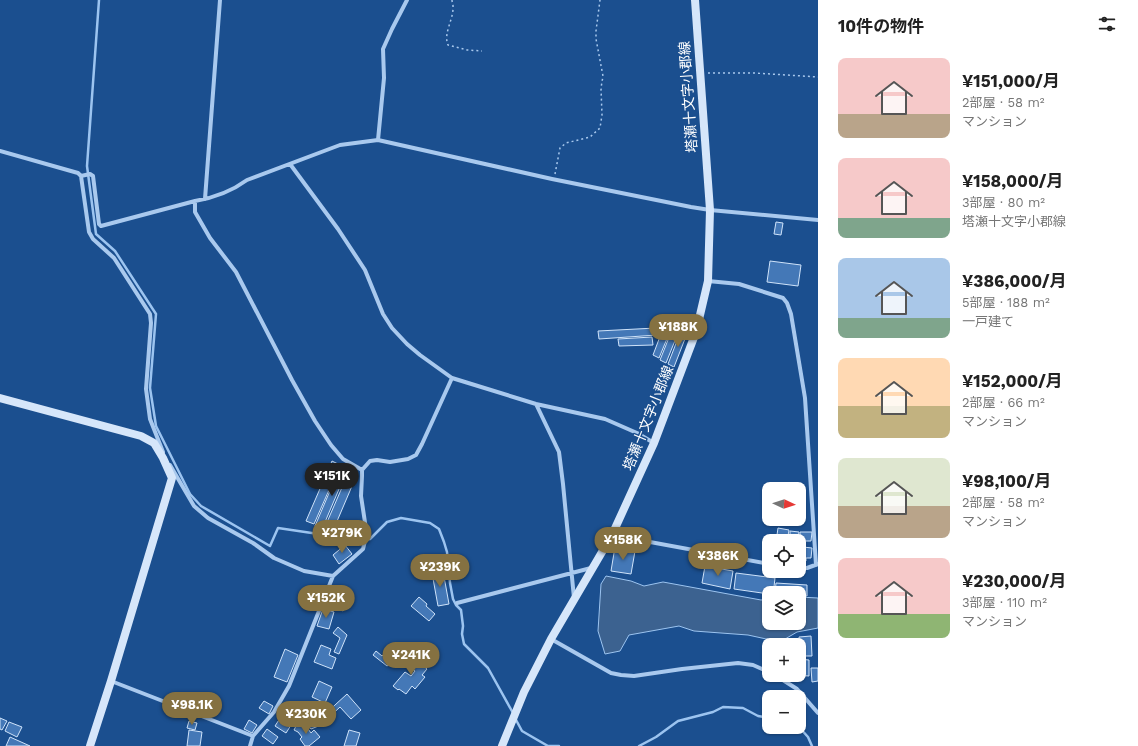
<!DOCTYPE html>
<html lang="ja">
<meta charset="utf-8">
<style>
body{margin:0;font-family:"Work Sans","Noto Sans JP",sans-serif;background:#f2f2f2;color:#222;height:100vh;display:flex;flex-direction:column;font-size:15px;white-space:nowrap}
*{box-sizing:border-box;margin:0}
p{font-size:13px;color:#767676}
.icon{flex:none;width:22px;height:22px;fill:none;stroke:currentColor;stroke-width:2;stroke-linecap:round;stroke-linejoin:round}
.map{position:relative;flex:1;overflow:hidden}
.sheet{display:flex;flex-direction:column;background:#fff;width:320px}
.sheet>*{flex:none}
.needle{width:26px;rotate:94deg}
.buttons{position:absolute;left:762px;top:482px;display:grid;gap:8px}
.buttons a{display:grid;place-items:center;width:44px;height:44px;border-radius:8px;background:#fff;box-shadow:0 1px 3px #0004;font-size:20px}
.price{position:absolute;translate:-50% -34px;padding:0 9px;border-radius:14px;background:#857141;color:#fff;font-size:13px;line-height:26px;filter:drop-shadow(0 1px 2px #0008)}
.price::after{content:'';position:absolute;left:50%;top:24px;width:12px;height:9px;margin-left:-6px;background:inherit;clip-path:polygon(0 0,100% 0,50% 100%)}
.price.current{background:#222;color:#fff}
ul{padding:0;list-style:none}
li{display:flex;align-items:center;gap:12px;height:100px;padding:0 20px}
li span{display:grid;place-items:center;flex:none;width:112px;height:80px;border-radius:8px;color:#555}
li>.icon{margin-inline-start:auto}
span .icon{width:48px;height:48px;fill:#fffc;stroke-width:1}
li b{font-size:17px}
h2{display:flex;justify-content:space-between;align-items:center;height:48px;padding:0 20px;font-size:17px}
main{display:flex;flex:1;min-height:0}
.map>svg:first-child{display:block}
</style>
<main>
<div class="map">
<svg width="818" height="746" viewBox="0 0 818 746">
<rect width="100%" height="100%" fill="#1b4f8f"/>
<path fill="#3c6290" stroke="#9cc4f0" d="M606,576L631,581L644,586L663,582L761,600L769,599V623H799V597L818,598V628L797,632L780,642L748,635L694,631L679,626L629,635L620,651L605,654L598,631L601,584Z"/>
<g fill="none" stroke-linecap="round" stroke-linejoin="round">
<path stroke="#9cc4f0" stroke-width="2.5" d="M99,0L87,166L96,234L115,251L156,314L150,388L156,426L190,494L201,506L270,546L278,528L359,540L370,539L387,522L401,518L430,523L439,529L444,542L447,552L450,583L453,599L456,605L461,610L463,626L462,634L464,644L488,668L513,713
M515,718L522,731L548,746H559
M799,727L808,737L812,746
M639,746L656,737L678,721L713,712L723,707L743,708L758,716L769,718"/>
</g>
<path fill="#4478b7" stroke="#cfe3fa" d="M776,222L783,223L781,235L774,234Z
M770,261L801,265L798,286L767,282Z
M674,325L680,328L666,363L660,360Z
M664,326L671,329L659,358L653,355Z
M656,328L657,335L599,339L598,331Z
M682,328L688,331L674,367L668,364Z
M652,337L653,345L619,346L618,339Z
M332,461L340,465L314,524L306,521Z
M341,465L348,468L322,529L315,526Z
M347,476L355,479L332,533L324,529Z
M778,528L789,530L788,536L777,535Z
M790,531L799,532L798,538H790Z
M800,532H812L811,541H803L804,539H800Z
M799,543H803V547L812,548L811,558H806V561H802V563L799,562Z
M345,545L352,554L339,564L333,555Z
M615,547L635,551L631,574L611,571Z
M705,566L733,571L730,589L702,583Z
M443,571L449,604L438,606L432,573Z
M736,573L775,578L774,587H771L770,593L769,594L734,589Z
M776,583L807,585V596H799V593H775Z
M342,594L351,600L343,611L334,605Z
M419,597L427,604L426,606L435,614L429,621L411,606Z
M323,609L334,612L329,629L317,626Z
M338,627L347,635L339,654L334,652L340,638L333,633Z
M811,636L812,656H800L799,637Z
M794,641L795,645H787L786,643Z
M395,643L403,649L399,654L401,655L392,666L390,664L387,666L373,655L376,651L382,656Z
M321,645L331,649L329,655L336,658L332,669L314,662Z
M285,649L298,655L287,682L274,677Z
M411,655L427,669L422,675L425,677L415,689L412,686L406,694L399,689L398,690L393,686L405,672L411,676L415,671L405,663Z
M799,659L809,660V676L795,675H799Z
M811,668H818V681L812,682Z
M319,681L332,687L325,703L312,697Z
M347,694L361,710L351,719L340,707L321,725L311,729L303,720L316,708L323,716Z
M264,701L273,706L269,714L259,708Z
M284,712L295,719L286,733L275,726Z
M0,718L7,721L2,730L0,729Z
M249,720L257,725L252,733L244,729Z
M189,721L197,723L195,730L187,728Z
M9,722L22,727L17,737L5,731Z
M298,722L306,726L311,733L314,730L320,737L309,746H305L300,739L302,737L298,732L294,730Z
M267,729L278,737L273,744L262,736Z
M189,730L202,732L200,746H187Z
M349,730L360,733L356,746H344Z
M10,737L30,746H6Z"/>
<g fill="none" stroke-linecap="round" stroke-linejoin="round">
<path stroke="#a9c9ee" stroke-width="1.5" stroke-dasharray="2 3" stroke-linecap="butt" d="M452,0C452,2 453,4 453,6C454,19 443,33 448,45L467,50L482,51
M708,73H754L818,77
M555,174L560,148L566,143L590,137L600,128L602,115L601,88L603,76L596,39V31L600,0"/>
<path stroke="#a9c9ee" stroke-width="4" d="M378,140L384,78L383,49L392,29L407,0
M0,151L78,173L81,176L89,232L93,239L114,258L150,314L151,323L146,389L150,419L163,452
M290,164L338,229L365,270L383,314L392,328L407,344L420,355L452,378L536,404L605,419L637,433L654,443
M81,176L90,174L93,176L99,224L101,226L195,201C213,198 232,191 247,180L340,145L378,140L552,179L691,207L710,210L818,220
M205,199L220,0
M195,201V212L210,238L236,272L292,380L315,421L331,445L343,459L362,470
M708,281L739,284L783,298L787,303L791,314L805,398L816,565
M536,404L559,452L563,484L574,598
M170,465L194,506L208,518L253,543L274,558L304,571L333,576
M612,535L769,564
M799,568H807L818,564
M457,603L591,568
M551,639L611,673L621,675L634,676L682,669L738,663L753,665L769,672
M775,675L797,689L818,713
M111,681L253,736
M250,746L253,736L274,712L289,686L333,576L363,549L365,541L366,529L361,496L362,476V470L370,461L377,460L390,462L408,459L416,455L422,444L452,378"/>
<path stroke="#d6e6fa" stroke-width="8" d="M0,398L141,436L154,443L163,458L172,478L111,681L90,746
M502,746L524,692L551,639L612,535L654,443L696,332L708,281L710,210L695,0"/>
</g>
<g text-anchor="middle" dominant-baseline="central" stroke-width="3" stroke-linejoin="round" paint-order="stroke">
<g font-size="14" fill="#fff" stroke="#1b4f8f">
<text transform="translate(688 97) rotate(-94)">塔瀬十文字小郡線</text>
<text transform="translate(648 418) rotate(-68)">塔瀬十文字小郡線</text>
</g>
</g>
</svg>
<div class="buttons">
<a><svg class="needle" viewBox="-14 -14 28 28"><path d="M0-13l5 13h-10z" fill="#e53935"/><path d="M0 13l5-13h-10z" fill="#767676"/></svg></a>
<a><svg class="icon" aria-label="locate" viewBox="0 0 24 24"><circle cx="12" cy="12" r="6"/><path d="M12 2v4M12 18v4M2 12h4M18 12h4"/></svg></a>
<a><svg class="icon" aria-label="layers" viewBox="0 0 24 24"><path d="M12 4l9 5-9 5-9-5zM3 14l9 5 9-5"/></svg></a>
<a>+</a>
<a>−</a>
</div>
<b class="price" style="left:678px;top:348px">¥188K</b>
<b class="price current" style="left:332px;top:497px">¥151K</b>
<b class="price" style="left:342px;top:554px">¥279K</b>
<b class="price" style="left:623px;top:561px">¥158K</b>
<b class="price" style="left:718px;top:577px">¥386K</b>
<b class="price" style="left:440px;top:588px">¥239K</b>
<b class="price" style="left:326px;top:619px">¥152K</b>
<b class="price" style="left:411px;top:676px">¥241K</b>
<b class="price" style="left:192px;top:726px">¥98.1K</b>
<b class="price" style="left:306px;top:735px">¥230K</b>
</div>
<section class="sheet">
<h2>10件の物件<svg class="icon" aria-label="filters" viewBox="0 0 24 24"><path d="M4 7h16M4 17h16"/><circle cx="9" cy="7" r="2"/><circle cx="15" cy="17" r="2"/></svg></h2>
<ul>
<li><span style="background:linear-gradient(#f6c9c9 70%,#b9a48a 0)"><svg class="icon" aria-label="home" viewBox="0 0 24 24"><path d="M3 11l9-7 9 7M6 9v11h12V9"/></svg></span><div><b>¥151,000/月</b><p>2部屋 · 58 m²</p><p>マンション</p></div></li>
<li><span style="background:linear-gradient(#f6c9c9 75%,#7fa58c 0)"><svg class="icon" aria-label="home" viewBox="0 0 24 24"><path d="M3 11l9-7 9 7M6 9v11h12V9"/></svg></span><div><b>¥158,000/月</b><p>3部屋 · 80 m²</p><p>塔瀬十文字小郡線</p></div></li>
<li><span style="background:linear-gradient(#a9c7e8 75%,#7fa58c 0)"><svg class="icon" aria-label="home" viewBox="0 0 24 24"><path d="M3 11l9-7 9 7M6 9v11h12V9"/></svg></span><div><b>¥386,000/月</b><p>5部屋 · 188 m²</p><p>一戸建て</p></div></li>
<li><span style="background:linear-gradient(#ffd9b3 60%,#c2b280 0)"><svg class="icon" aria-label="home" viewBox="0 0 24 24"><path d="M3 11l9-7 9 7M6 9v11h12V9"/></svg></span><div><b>¥152,000/月</b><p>2部屋 · 66 m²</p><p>マンション</p></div></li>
<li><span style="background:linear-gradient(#dfe7d0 60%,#b9a48a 0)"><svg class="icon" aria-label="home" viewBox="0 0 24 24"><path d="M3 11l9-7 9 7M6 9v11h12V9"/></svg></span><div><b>¥98,100/月</b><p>2部屋 · 58 m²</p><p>マンション</p></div></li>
<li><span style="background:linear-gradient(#f6c9c9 70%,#8fb573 0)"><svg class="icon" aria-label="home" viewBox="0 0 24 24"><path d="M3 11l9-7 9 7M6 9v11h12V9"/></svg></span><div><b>¥230,000/月</b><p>3部屋 · 110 m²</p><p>マンション</p></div></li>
</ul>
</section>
</main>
